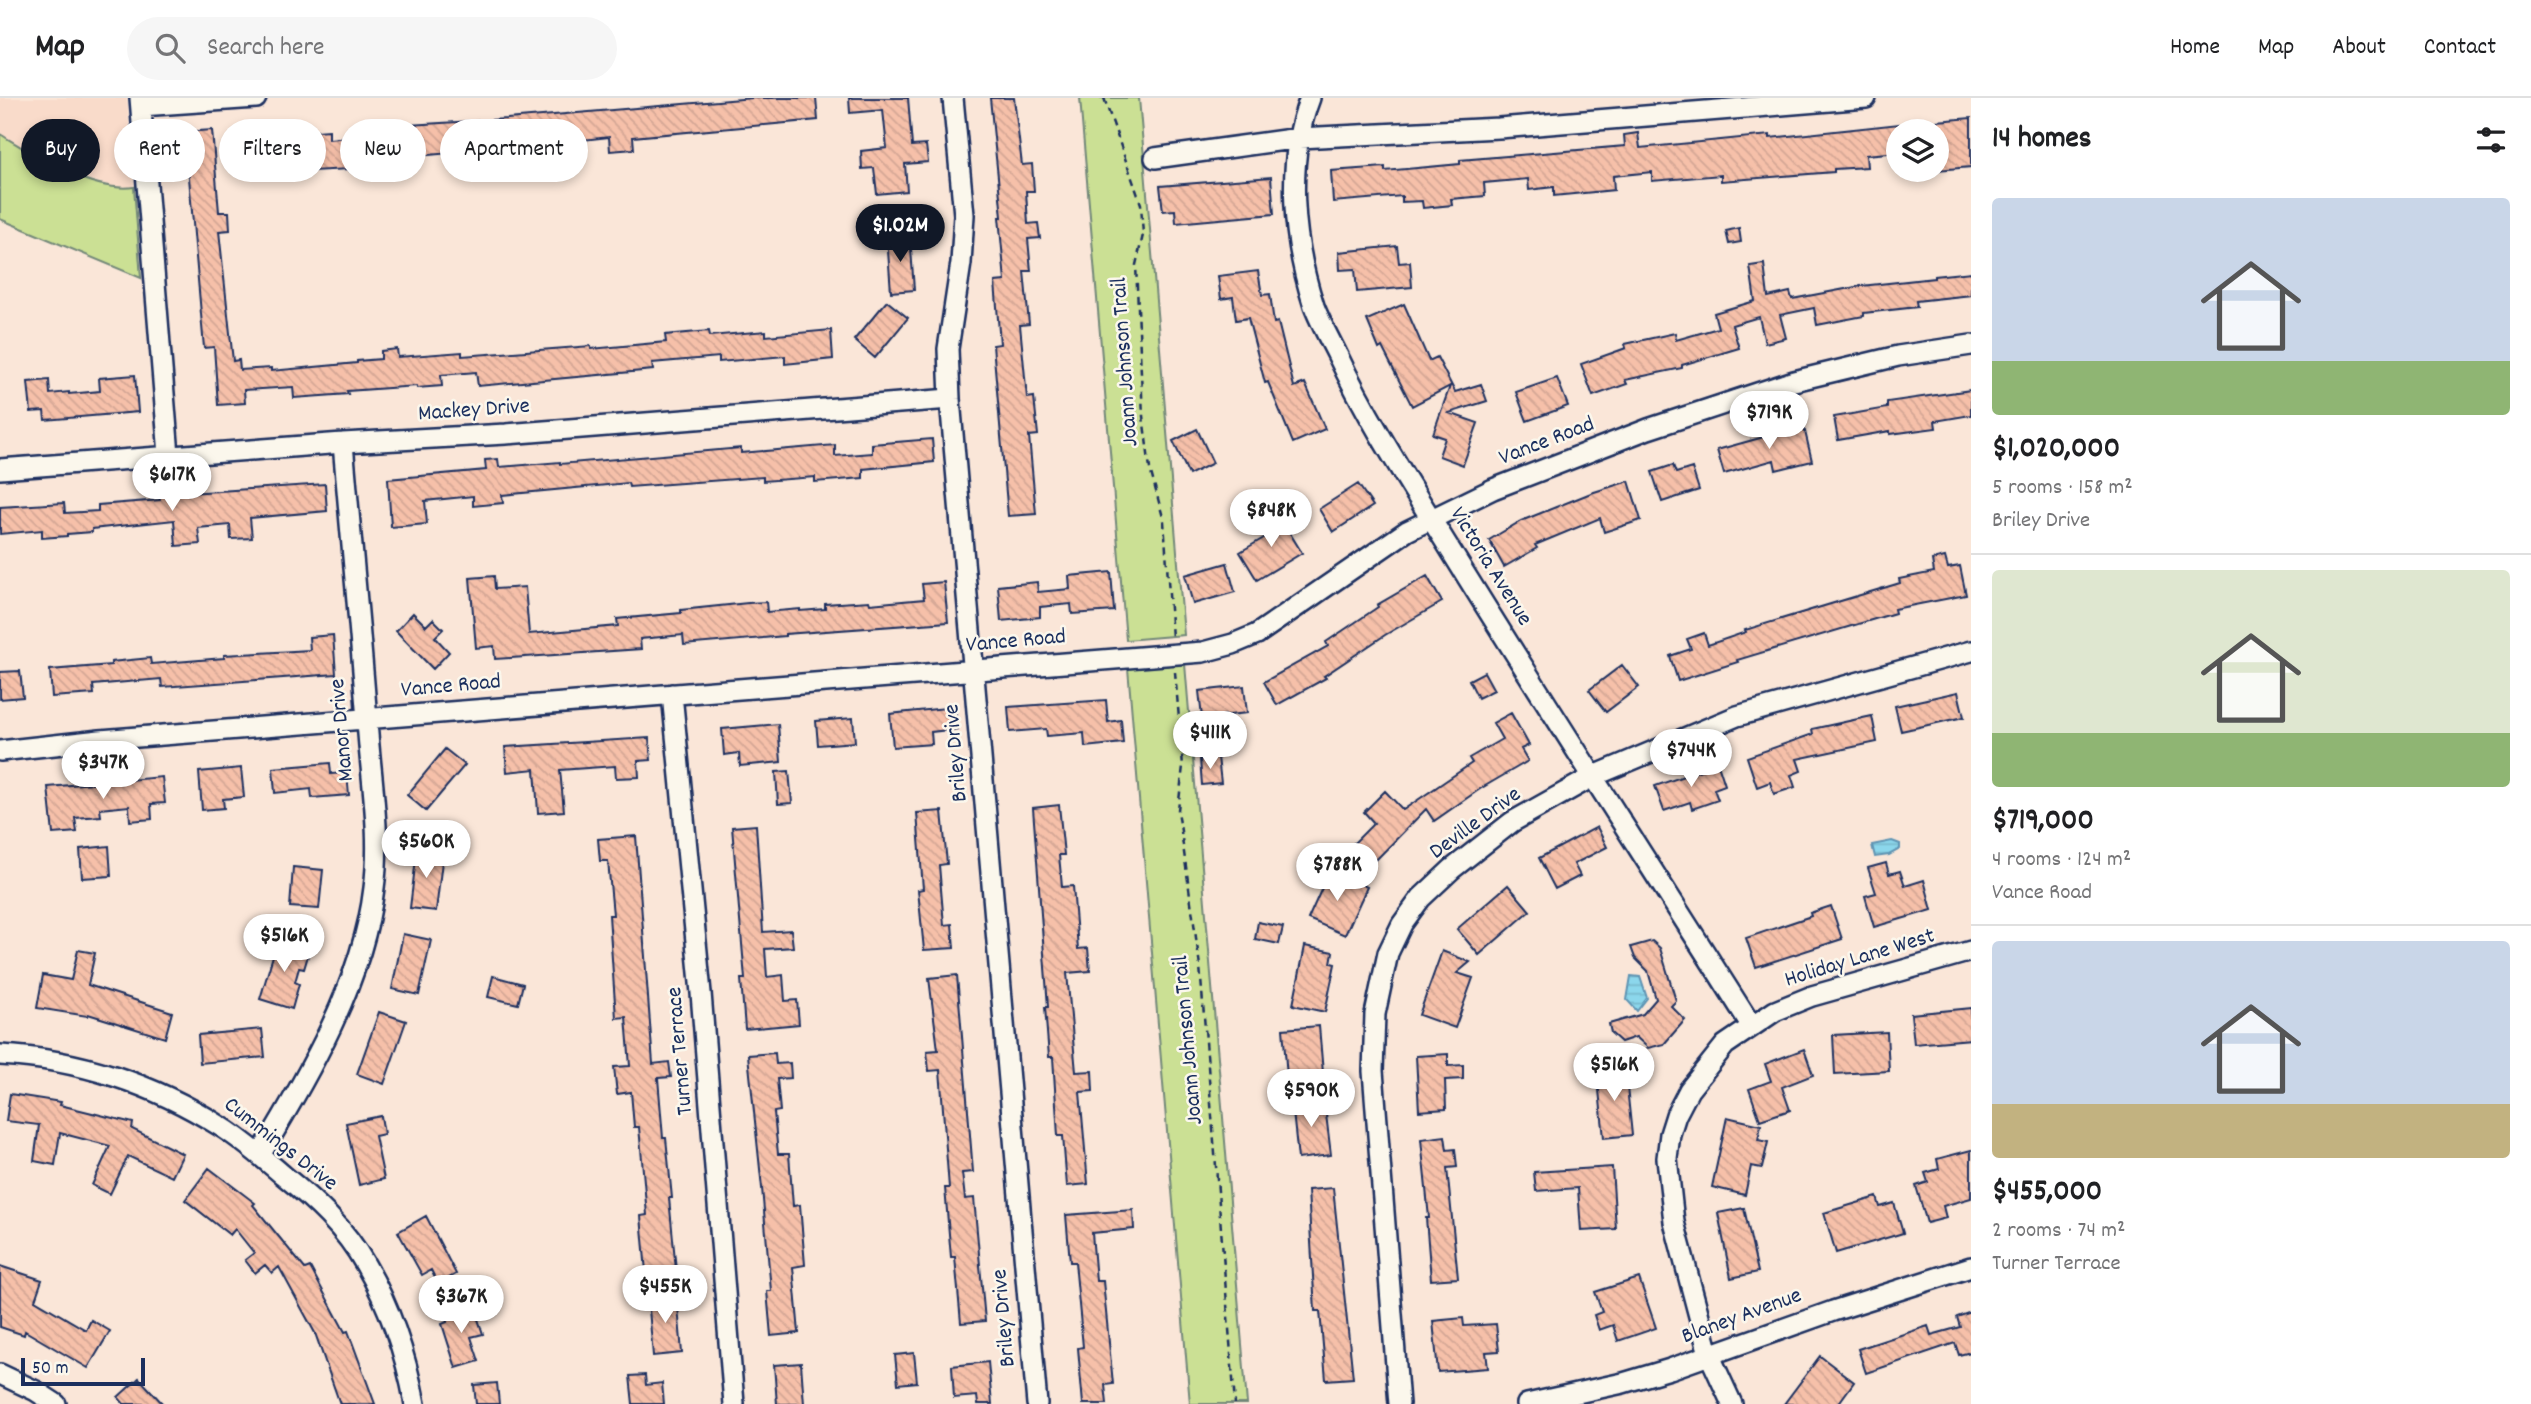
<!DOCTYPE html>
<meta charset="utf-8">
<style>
body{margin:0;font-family:Dekko,sans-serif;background:#f6f6f6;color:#202124;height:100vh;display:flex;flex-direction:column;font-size:26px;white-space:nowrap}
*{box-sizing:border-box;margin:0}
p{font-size:23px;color:#757577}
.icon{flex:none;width:38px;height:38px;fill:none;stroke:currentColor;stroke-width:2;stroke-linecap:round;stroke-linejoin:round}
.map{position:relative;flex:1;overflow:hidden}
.details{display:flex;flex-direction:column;background:#fff;width:560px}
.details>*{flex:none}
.top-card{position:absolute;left:21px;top:21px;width:665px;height:63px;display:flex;gap:14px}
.tools{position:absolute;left:1886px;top:21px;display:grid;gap:14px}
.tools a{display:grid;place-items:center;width:63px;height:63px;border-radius:50%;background:#fff;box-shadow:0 4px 10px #0003;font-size:35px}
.scale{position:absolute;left:21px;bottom:18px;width:124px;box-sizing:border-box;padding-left:7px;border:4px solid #1b2f5e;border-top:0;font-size:19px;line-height:24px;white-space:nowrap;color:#1b2f5e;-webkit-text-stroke:5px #fbf7ec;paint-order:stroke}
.price{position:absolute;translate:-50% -60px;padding:0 16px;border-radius:24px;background:#fff;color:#222;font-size:23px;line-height:46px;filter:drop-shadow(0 2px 4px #0008)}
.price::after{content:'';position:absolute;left:50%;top:42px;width:21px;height:16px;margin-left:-10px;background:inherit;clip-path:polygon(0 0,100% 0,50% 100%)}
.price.current{background:#111827;color:#fff}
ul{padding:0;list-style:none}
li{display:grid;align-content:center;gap:14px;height:371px;padding:0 21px}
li+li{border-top:2px solid #e0e0e0}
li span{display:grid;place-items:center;height:217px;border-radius:7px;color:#555}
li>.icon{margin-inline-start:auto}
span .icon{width:126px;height:126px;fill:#fffc;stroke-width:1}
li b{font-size:30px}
h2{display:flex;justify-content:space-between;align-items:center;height:84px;padding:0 21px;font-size:30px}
.tag{padding:0 24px;border-radius:32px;background:#fff;box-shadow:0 4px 10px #0003;font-size:24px;line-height:63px}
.tag.current{background:#111827;color:#fff}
header{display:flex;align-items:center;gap:42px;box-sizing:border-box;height:98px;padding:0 35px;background:#fff;border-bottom:2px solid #e0e0e0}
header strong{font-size:33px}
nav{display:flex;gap:38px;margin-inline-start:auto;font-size:24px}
.search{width:490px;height:63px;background:#f6f6f6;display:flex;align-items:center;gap:18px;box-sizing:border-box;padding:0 24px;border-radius:38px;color:#757577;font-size:26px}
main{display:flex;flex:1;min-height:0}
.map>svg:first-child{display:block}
</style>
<header>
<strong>Map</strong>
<div class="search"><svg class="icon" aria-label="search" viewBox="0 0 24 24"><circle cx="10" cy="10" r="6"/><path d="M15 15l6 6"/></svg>Search here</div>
<nav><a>Home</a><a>Map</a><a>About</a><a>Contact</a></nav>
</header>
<main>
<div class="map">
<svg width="1971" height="1306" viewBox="0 0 1971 1306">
<defs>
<pattern id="water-rules" width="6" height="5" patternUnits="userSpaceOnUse" patternTransform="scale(1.75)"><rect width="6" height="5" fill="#8cd7ec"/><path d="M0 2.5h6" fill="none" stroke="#78b9cd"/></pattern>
<pattern id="building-back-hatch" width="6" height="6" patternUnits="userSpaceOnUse" patternTransform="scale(1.75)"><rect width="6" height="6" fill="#f6c0a9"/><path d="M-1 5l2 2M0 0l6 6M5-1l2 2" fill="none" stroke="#d2a594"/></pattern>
</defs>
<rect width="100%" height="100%" fill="#fae6d8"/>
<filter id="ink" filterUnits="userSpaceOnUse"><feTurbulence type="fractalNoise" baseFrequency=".0143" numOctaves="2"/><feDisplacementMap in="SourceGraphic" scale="14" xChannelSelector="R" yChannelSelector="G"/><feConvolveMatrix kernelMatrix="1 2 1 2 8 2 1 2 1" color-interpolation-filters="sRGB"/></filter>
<g filter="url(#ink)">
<path fill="#f9dbca" d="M0,0H127L134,89L119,91L57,71L0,36Z"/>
<path fill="#cbe094" stroke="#738879" stroke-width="2" d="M1080,0H1139L1184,537L1126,542Z
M0,36C36,58 91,95 134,89L141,180L0,121Z
M1185,566L1247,1306H1190L1128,570Z"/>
<path fill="url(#water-rules)" stroke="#5f94b3" stroke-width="2" d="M1892,743L1900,746V751L1889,757L1875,759L1872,747Z
M1631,878L1640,879L1647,900L1637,913L1627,902Z"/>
<path fill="url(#building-back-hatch)" stroke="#1b2f5e" stroke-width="2" d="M753,0H816L818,22L633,39L634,51L610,53L609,39L510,50L511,56L462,60L461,54L385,61V70L350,73V71L311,73V61L280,64L278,41L304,39V34L329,32V41L360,38L359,30L507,21Z
M849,0H908L912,48L926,47L928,64L905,66L907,93L877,96L874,70L862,71L861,53L887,50L883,12L850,15Z
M990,0H1014L1022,67L1032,66L1034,93H1026L1028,126L1038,125L1040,140L1028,141L1031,173H1024L1029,226L1020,227L1027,300L1034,299L1038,337L1029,338L1036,416L1008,418L993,247L1000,246L995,184L1005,183L999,119H1002Z
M1971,20V69L1937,72V23Z
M1899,26V54L1866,57L1867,69L1834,71V74L1721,83V77L1652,83V74L1613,78L1614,92L1554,98V89L1529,92L1528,81L1484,85L1485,98L1451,101L1452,107L1423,110L1422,103L1402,104V98L1333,104L1331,73L1385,69V73L1460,66V62L1625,48L1624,37L1638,35L1640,50L1770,37V40Z
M212,32L219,114H229L230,132L219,133L233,263L239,262L240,272L271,270V273L357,265V263L381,261V253L397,251L398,259L462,254V258L591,248V251L666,244L665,237L709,233L710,238L766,233V238L831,232L833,261L785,266V258L719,264V259L652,265L653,272L478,288L476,274L441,277L442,288L417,290V288L347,293L348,296L294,300L293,289L244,292L245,305L218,307L214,249L204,250L185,34Z
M1271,79L1274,116L1176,125L1175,112L1163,113L1160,88Z
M1739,130L1741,144L1729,146L1726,133Z
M910,137L914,192L891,194L887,139Z
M1397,148L1399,165L1410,164L1412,189L1357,194L1355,171L1340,172L1339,154Z
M1764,166L1768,199L1790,194L1792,201L1861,188L1934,180V178L1971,174V197L1916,203L1917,209L1864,215V218L1817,227L1814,210L1780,217L1786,240L1765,245L1759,219L1732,227L1739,250L1682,267V270L1625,282L1627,286L1593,298L1581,266L1626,250L1625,246L1675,235L1676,242L1718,230L1714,215L1755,203L1750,168Z
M1258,173L1262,197L1270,196L1274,225L1278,224L1294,289L1305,285L1325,331L1293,345L1268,284L1265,285L1248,220L1236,222L1233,199L1221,201L1218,178Z
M887,203L908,220L875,260L854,242Z
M1404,206L1429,263L1437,259L1455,294L1481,286L1487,303L1449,315L1478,325L1463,367L1439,358L1445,340L1433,336L1450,288L1412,308L1382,249L1379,251L1367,222Z
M135,277L138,314L45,322L44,313L31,314L28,284L49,282L50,296L69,294V296L100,293L99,280Z
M1557,280L1568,308L1527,323L1516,294Z
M1971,292V317L1935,323L1936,330L1890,336V333L1838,342L1834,319L1887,310V304Z
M1803,325L1812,363L1776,372L1774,362L1724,376L1717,352L1778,335L1777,331Z
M1197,331L1213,365L1189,377L1173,343Z
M932,341L934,364L863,371V380L815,384V379L763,383V379L629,389L628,385L502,397L503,405L473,408V398L425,403L427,426L391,429L388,381L486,372L485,362L498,361L499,369L560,364V366L741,350V355L835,347V358L872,355V346Z
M1673,367L1676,375L1692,370L1699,392L1662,404L1652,374Z
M1629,383L1641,422L1604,434L1600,420L1535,447L1537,450L1504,469L1489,442L1521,423L1591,395Z
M325,386L327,413L250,420L252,440L231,441L230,427L198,430L200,446L176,448L174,422L92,431V434L67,436V438L42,440V432L0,436V409L64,405L65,415L98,413V407L160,402L159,397Z
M1358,386L1373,408L1333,434L1319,411Z
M1277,414L1302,455L1257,482L1240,454L1274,434L1266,420Z
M1945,459L1948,470L1960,468L1966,497L1894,511L1895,515L1737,562L1738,564L1678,583L1670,558L1691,551L1687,541L1704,535L1708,547L1746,534L1745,532L1900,485L1899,481L1934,474L1932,462Z
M1227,465L1235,494L1193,506L1185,477Z
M1111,474L1114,513L1072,516L1071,506L1040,509V519L1001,523L998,488L1037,484L1038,494L1070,491L1069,478Z
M494,478L495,491L525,489L529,536L618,528L617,521L681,515V512L748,505L766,504L767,514L800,511V513L825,511V506L869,503L870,506L924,501L922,486L944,484L948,524L785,536V538L684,547L683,537L640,541L641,551L495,561L494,548L476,550L470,480Z
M1427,478L1442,504L1385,537L1324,578L1326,580L1277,607L1264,584L1328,548L1326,544L1378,509L1377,507Z
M413,515L426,528L433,521L443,531L435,539L449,554L433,571L396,533Z
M333,537L336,576L162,589L161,581L93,587L94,596L52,599L50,572L111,567V564L150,560L151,566L224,560V557L310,552L309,539Z
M1622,567L1639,589L1606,614L1589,592Z
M20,573L23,599L0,601V574Z
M1484,574L1494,592L1478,600L1469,582Z
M1244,588L1247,615L1202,620L1199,593Z
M1958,594L1964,619L1901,633L1895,608Z
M1106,602L1108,624L1121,622L1123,645L1085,649L1084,635L1047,638L1046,631L1010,634L1008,609Z
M955,609L957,631L931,634L932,646L893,649L890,616Z
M1511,615L1529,647L1521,651L1528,663L1480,691L1434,723L1426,711L1369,769L1350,749L1374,725L1364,714L1385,693L1403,712L1472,665L1469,660L1502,641L1493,625Z
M1872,618L1877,644L1797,661L1801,673L1791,677L1795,689L1774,696L1770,684L1757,689L1747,659L1813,636L1812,631Z
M853,620L855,644L818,647L816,623Z
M778,626L781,664L740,668L739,655L724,657L722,631Z
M649,640L651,662L638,663L639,679L616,680L615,668L560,672L564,713L538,715L535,671L507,674L505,649Z
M445,651L465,667L426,713L407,697Z
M1218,659L1221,685L1202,687L1200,661Z
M330,665L331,676L347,675L349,697L312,700L311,691L275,695L273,670Z
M1718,666L1725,687L1714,691L1718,702L1692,711L1690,704L1664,713L1655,688Z
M241,670L244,699L223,701L224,710L202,712L199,674Z
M789,673L792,705L778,706L776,674Z
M162,679L165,705L151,706L152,721L130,723L129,708L100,711L101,718L75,720L77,734L53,736L48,689Z
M1059,707L1064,757H1059L1062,789L1073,788L1078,851L1088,850L1090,873L1067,875L1076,974L1092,973L1093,993L1080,994L1088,1086L1067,1088L1063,1038H1058L1053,959H1049L1045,909H1048L1033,710Z
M942,713L947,766L939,767L944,827L952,826L954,850L924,852L918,792L923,791L917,715Z
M756,727L763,834L791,832L793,849L765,851L767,879L783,877L785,903L797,902L799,926L745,931L741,881H745L732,729Z
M1597,729L1607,749L1574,766L1580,778L1555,791L1539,760Z
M636,738L653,966L669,964L671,979L658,980L663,1040H666L672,1100H669L676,1172L646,1174L641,1118L647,1117L639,1029H634L631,994L617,996L614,969L630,968L626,919L616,920L609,817H613L608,763H600L598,741Z
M109,748L111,778L82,780L80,751Z
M417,752L443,755L436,813L410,810Z
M1886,765L1889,776L1900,773L1905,788L1924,782L1932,812L1874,829L1865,798L1876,795L1868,770Z
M293,769L323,772L319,811L290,809Z
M1330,772L1367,789L1345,837L1308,821Z
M1508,787L1530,813L1479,857L1457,831Z
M1831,808L1842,841L1756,869L1746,840L1811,818L1810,815Z
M1258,824L1283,829L1279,846L1255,841Z
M403,836L431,842L419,897L392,891Z
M278,841L310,851L304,871L299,870L295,884L299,886L292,911L260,901Z
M1652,843L1660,850L1676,903L1671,908L1685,922L1664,946L1648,950L1636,939L1621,944L1611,935L1609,926L1643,916L1656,901L1648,873L1635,860L1631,849Z
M1305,848L1333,854L1331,865L1335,866L1325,914L1293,907Z
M78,852L95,855L88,887L172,914L165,940L88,916L87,918L37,910L43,877L71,882Z
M1442,853L1470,864L1457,875L1473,880L1455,930L1419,917Z
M957,877L973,1074L962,1075L965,1101L974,1100L985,1223L961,1225L955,1159H951L945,1090H949L940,972L929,973L927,953L938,952L929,880Z
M493,878L523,886L518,906L488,899Z
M1971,910V941L1914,946L1911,916Z
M379,914L406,923L384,986L357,976Z
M1319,928L1323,975L1287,978L1283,931Z
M262,931L265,959L200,965L198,937Z
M1887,934L1889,973L1835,976L1833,937Z
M1804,951L1813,977L1782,989L1790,1012L1760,1022L1749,991L1771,983L1765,966Z
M775,955L776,966L790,965L791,980L777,981L780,1013L774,1014L778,1056H789L793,1108L800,1107L805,1167L793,1169L799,1235L771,1238L767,1193H771L762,1090L748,957Z
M1448,956V968L1463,967V981L1445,982L1446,1011L1419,1013L1416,958Z
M1625,970L1632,1037L1604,1040L1597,973Z
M10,996L61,1004L60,1007L133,1025L132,1031L183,1056L172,1079L128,1058L110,1096L92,1087L110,1048L60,1035L55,1067L34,1063L39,1027L6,1023Z
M1324,1000L1331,1057L1298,1061L1292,1004Z
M381,1018L384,1036L375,1038L384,1081L359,1087L346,1025Z
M1727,1019L1761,1027L1758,1042L1768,1044L1762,1070L1751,1068L1745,1097L1712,1089Z
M1445,1038L1447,1052L1455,1051L1457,1069L1447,1070L1458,1180L1431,1182L1426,1120H1429L1421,1041Z
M1971,1052V1100L1943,1108L1946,1120L1927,1125L1916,1088L1928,1084L1925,1075L1939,1071L1937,1061Z
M1612,1069L1616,1131L1581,1133L1578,1090L1536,1093L1534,1074Z
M209,1070L255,1105L253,1107L305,1171L310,1169L345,1234L348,1233L375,1306H340L315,1235L279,1169L272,1175L265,1167L255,1175L245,1162L254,1155L235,1131L230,1137L185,1102Z
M1333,1090L1353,1280L1326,1282L1320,1213H1315L1308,1092Z
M1877,1099L1880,1109L1894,1105L1903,1135L1836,1155L1824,1115Z
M1744,1110L1758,1174L1731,1180L1718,1115Z
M1133,1112L1134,1131L1092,1135L1096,1183H1103L1113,1286L1105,1287L1107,1306H1083L1078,1250L1083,1249L1075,1164H1070L1066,1117Z
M426,1118L456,1176L438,1186L431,1172L422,1177L398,1134Z
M0,1168L42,1182L35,1202L86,1232L91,1222L110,1233L88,1270L25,1233L24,1237L0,1229Z
M1639,1180L1656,1230L1618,1243L1613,1227L1599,1232L1594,1217L1602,1214L1595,1194Z
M677,1197L682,1255L653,1258L648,1199Z
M461,1205L466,1221L477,1218L483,1236L471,1239L479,1263L456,1270L442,1226L447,1224L445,1210Z
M1971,1214V1254L1959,1257L1955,1245L1866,1275L1858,1251L1928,1228L1931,1237L1960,1229L1957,1219Z
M1463,1220L1464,1228L1496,1226L1499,1253L1486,1254L1488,1270L1438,1274L1433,1223Z
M914,1255L917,1284L898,1286L895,1257Z
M1820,1258L1854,1284L1838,1306H1784Z
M988,1264L992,1306H978L977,1298L954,1300L952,1268Z
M801,1265L804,1306H777L774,1267Z
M645,1277L646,1287L662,1285L664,1306H633L630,1278Z
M139,1280L163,1306H124L118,1299Z
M497,1285L499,1306H476L474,1287Z"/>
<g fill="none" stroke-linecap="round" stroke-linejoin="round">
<g stroke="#1b2f5e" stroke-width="24">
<path id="minor" d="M140,0L169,357
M953,0L964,117L961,165L948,251L950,301L1037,1306
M1310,0C1285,65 1293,143 1314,208C1320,224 1329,240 1337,256C1369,324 1411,388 1451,453C1549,612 1651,769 1751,927
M141,8L256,0
M1155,60L1299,40L1499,30L1866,0
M0,371L343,345L506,336L950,301
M672,596L701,895L734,1306
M0,653L100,642L1203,554L1233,546L1257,536L1407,433L1493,391L1648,331L1794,283L1898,258L1971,247
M0,957C78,961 154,986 220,1028C243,1042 263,1060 283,1077C315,1103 345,1130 365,1166C390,1209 406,1258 415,1306
M260,1057C308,978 363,884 374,790C381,740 372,687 368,636C361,539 351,442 343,345
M0,1276L36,1293L56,1306
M1399,1306L1373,973L1375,916L1388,855L1402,826L1421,800L1452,771L1512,724L1594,678L1737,618L1971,553
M1527,1306L1623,1285L1670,1271L1833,1213L1971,1169
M1732,1306L1709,1256L1674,1124L1667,1060L1670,1036L1676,1017L1689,992L1725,947L1775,913L1812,898L1971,853"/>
</g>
<path stroke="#1b2f5e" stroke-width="2.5" stroke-dasharray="7 5" stroke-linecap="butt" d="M1104,0L1141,106L1143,137L1136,167L1143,318L1150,371L1164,423L1172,540
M1175,574L1183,668L1178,712L1200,868L1235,1306"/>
<use href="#minor" stroke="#fbf7ec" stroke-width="19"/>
</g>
</g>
<g text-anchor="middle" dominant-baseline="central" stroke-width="5" stroke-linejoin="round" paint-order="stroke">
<g font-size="23" fill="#1b2f5e" stroke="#fbf7ec">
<text transform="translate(1126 264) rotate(-94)">Joann Johnson Trail</text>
<text transform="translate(474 313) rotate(-4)">Mackey Drive</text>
<text transform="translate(1547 344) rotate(-21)">Vance Road</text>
<text transform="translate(1490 469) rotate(58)">Victoria Avenue</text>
<text transform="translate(1016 544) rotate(-5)">Vance Road</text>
<text transform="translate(451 589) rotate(-5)">Vance Road</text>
<text transform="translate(343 632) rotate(-95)">Manor Drive</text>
<text transform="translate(957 655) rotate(-95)">Briley Drive</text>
<text transform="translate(1476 726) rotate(-36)">Deville Drive</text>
<text transform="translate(1860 861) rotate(-17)">Holiday Lane West</text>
<text transform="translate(1189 942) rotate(-95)">Joann Johnson Trail</text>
<text transform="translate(681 953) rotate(-95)">Turner Terrace</text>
<text transform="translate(280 1047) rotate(38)">Cummings Drive</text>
<text transform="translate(1742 1219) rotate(-20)">Blaney Avenue</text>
<text transform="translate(1005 1220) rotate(-95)">Briley Drive</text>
</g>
</g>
</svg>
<div class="tools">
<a><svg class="icon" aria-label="layers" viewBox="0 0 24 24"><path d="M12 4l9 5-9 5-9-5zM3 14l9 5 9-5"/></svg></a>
</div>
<div class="scale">50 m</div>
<b class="price current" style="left:900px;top:166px">$1.02M</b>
<b class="price" style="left:1769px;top:353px">$719K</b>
<b class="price" style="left:172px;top:415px">$617K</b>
<b class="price" style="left:1271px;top:451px">$848K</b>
<b class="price" style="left:1210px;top:673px">$411K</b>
<b class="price" style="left:1691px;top:691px">$744K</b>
<b class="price" style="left:103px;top:703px">$347K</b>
<b class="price" style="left:426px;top:782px">$560K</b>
<b class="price" style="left:1337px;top:805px">$788K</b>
<b class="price" style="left:284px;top:876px">$516K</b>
<b class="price" style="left:1614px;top:1005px">$516K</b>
<b class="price" style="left:1311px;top:1031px">$590K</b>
<b class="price" style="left:665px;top:1227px">$455K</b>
<b class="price" style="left:461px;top:1237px">$367K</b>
<div class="top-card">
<a class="tag current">Buy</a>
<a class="tag">Rent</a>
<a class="tag">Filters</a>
<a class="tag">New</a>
<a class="tag">Apartment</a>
</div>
</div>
<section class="details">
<h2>14 homes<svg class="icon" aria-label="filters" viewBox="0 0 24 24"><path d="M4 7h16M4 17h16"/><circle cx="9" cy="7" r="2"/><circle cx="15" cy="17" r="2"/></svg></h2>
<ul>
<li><span style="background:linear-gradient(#c9d6e8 75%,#8fb573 0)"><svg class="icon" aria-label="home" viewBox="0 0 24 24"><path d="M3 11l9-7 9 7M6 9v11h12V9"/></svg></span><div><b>$1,020,000</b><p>5 rooms · 158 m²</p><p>Briley Drive</p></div></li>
<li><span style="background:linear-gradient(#dfe7d0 75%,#8fb573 0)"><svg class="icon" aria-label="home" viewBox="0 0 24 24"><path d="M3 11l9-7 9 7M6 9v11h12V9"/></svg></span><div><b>$719,000</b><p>4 rooms · 124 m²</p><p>Vance Road</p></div></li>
<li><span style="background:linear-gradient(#c9d6e8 75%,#c2b280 0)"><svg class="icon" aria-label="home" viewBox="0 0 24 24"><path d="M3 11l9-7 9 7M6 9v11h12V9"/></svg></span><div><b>$455,000</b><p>2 rooms · 74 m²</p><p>Turner Terrace</p></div></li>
</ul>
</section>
</main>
